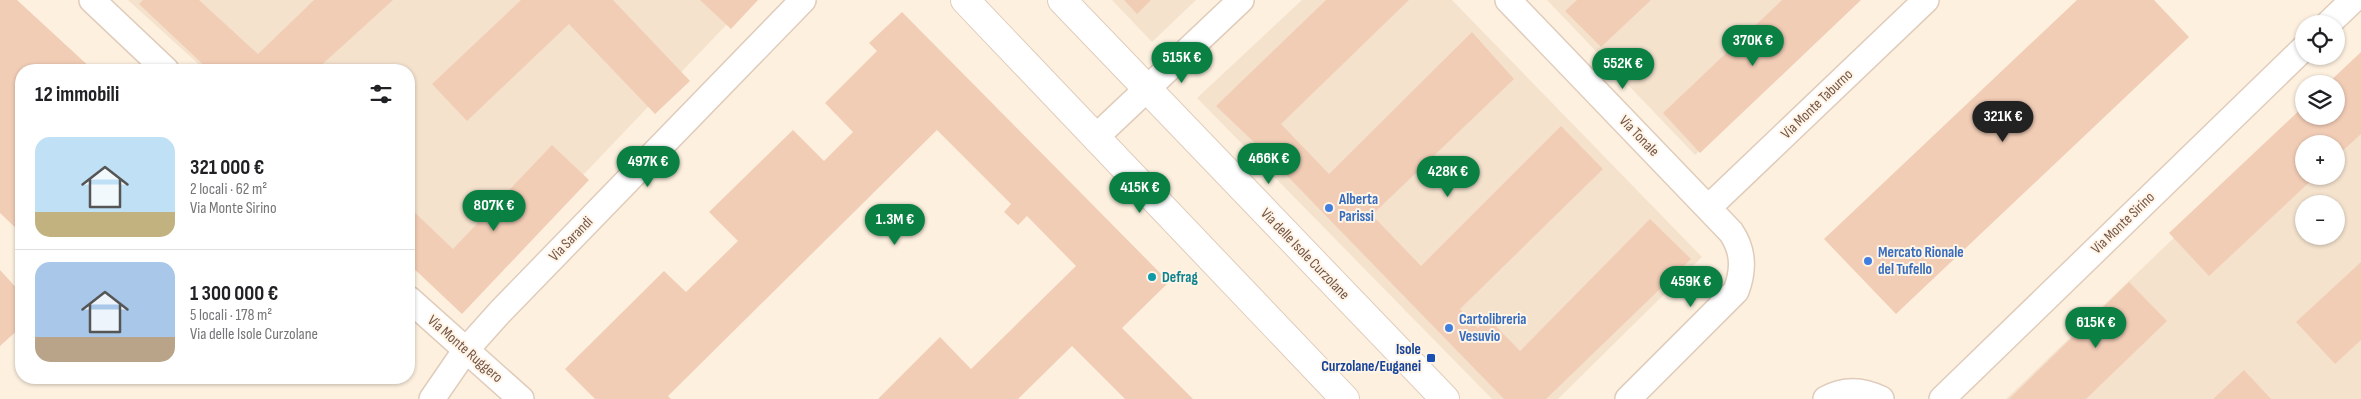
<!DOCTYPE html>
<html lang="it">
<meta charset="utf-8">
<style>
body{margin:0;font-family:"Sofia Sans Condensed",sans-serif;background:#f2f2f2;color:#202124;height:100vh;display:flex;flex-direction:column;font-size:19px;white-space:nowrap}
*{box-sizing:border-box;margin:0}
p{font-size:16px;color:#757577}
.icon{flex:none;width:28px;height:28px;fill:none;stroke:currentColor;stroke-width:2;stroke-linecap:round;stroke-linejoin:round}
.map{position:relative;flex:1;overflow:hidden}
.drawer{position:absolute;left:15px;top:64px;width:400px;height:320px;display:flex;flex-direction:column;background:#fff;border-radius:20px;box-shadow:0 1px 4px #0004}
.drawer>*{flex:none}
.buttons{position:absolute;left:2295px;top:15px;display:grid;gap:10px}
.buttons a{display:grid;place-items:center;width:50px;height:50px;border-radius:50%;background:#fff;box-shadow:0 1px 4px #0004;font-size:25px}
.price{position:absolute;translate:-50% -42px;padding:0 11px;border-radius:18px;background:#0b8043;color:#fff;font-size:16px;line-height:32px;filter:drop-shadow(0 1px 2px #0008)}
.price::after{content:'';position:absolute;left:50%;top:30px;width:15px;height:11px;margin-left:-8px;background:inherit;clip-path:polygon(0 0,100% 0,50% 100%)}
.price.selected{background:#222;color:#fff}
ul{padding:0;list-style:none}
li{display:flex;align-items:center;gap:15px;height:125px;padding:0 20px}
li+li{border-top:1px solid #e0e0e0}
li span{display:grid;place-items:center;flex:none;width:140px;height:100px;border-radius:15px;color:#555}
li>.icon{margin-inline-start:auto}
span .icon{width:60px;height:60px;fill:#fffc;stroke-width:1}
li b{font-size:21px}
h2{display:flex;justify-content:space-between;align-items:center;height:60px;padding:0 20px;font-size:21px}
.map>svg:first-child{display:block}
</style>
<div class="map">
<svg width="2361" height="399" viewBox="0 0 2361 399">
<rect width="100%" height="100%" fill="#fdf0df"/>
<path fill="#f4e2cd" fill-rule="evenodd" d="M128,0H750L460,304L409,257V70H205Z
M1112,0H1196L1152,42Z
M1302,0H1452L1702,257L1558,399H1492L1197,98Z
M1547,0H1859L1695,155Z
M2361,58V399H2006L2304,113V116H2336ZM2304,144H2336V176H2304ZM2304,204H2336V236H2304Z"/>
<path fill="#f2cdb6" d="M0,0H17L93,70H21V233L0,213Z
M143,0H199L258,54L314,0H393L316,70H209L139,4Z
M521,0H613L690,81L655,114L569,24L467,121L432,84Z
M700,0H758L731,29Z
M1124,0H1151L1137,14Z
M1326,0H1409L1281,124L1329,174L1472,32L1514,79L1372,215L1421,266L1561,126L1603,169L1460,309L1478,328L1488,318L1520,351L1650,219L1691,259L1546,399H1504L1258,146L1216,106Z
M1577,0H1651L1601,47L1565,11Z
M1782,0H1861L1700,153L1663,113Z
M2077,0H2154L2189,37L1896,314L1824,239Z
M902,12L1169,282L1122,328L1193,399H1125L1072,346L1018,399H878L940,337L971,369L1076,266L1027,216L1018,225L1004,212L1011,204L937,130L668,396L671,399H595L565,369L664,271L686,292L738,241L709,212L793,130L824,161L853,132L825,103L877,51L869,43Z
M2361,52V134L2336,157V144H2304V176H2316L2209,276L2169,233L2304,106V116H2336V84H2327Z
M552,145L589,180L462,314L409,264V207L453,249Z
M2361,262V340L2335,364L2296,322Z
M0,270L21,293V327L0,346Z
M2129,282L2167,321L2086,399H2009Z
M2244,370L2271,399H2213Z"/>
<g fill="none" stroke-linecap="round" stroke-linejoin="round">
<g stroke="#e0ccbb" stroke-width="28">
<path id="minor" d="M92,0L166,70
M1508,0L1731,232C1744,251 1744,270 1736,291L1628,399
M2328,24L2353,0
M1096,137L1241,0
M1708,208L1926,0
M409,299L521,399
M432,399L465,351L500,312L803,0
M1826,399C1844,389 1863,390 1881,399
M1942,399L2304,48"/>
</g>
<g stroke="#e0ccbb" stroke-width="30">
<path id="tertiary" d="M965,0L1345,399
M1062,0L1445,399"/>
</g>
<use href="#minor" stroke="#fff" stroke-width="25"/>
<use href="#tertiary" stroke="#fff" stroke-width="28"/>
</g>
<g fill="#3f7fe0" stroke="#fff4e6" stroke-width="2">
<circle cx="1329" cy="208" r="5"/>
<circle cx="1868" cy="261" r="5"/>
<circle cx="1449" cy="328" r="5"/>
</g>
<circle fill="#0f9aa8" stroke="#fff4e6" stroke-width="2" cx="1152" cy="277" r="5"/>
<rect fill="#1a4fb4" stroke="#fff4e6" stroke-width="2" x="1426" y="353" width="10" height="10" rx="2.5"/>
<g text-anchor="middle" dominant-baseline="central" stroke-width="4" stroke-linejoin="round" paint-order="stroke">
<g font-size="15" fill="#735547" stroke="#fff4e6">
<text transform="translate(1817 104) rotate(-44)">Via Monte Taburno</text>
<text transform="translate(1639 136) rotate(46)">Via Tonale</text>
<text transform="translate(2123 223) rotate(-44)">Via Monte Sirino</text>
<text transform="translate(571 239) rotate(-46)">Via Sarandi</text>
<text transform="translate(1305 254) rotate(46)">Via delle Isole Curzolane</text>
<text transform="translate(465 349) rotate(41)">Via Monte Ruggero</text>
</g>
<g font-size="15" font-weight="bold" fill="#366cbe" stroke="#fff4e6" text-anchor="start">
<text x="1339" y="199">Alberta<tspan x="1339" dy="17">Parissi</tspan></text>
<text x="1878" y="252">Mercato Rionale<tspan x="1878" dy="17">del Tufello</tspan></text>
<text x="1459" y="319">Cartolibreria<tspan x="1459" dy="17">Vesuvio</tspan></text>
</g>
<g font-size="15" font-weight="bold" fill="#0d838f" stroke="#fff4e6" text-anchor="start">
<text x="1162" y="277">Defrag</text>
</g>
<g font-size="15" font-weight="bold" fill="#164399" stroke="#fff4e6" text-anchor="end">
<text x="1421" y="349">Isole<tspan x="1421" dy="17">Curzolane/Euganei</tspan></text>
</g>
</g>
</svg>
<div class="buttons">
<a><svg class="icon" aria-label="locate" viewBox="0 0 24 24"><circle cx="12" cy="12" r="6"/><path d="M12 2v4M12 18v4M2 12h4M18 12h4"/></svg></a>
<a><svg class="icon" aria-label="layers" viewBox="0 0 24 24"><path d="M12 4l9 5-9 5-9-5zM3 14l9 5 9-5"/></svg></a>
<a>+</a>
<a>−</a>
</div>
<b class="price" style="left:1753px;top:67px">370K €</b>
<b class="price" style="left:1182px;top:84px">515K €</b>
<b class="price" style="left:1623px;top:90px">552K €</b>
<b class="price selected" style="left:2003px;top:143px">321K €</b>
<b class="price" style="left:1269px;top:185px">466K €</b>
<b class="price" style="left:648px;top:188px">497K €</b>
<b class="price" style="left:1448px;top:198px">428K €</b>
<b class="price" style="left:1140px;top:214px">415K €</b>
<b class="price" style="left:494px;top:232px">807K €</b>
<b class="price" style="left:895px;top:246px">1.3M €</b>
<b class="price" style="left:1691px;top:308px">459K €</b>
<b class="price" style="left:2096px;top:349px">615K €</b>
<section class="drawer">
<h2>12 immobili<svg class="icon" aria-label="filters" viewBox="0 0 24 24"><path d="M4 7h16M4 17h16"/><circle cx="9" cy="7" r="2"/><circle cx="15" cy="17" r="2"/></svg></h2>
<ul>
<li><span style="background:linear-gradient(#bfe0f5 75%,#c2b280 0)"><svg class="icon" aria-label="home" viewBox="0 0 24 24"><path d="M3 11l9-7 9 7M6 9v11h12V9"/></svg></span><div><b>321 000 €</b><p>2 locali · 62 m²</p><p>Via Monte Sirino</p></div></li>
<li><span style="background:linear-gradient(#a9c7e8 75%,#b9a48a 0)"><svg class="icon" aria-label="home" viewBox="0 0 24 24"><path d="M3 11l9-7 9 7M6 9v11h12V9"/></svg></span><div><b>1 300 000 €</b><p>5 locali · 178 m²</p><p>Via delle Isole Curzolane</p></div></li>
</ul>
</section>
</div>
